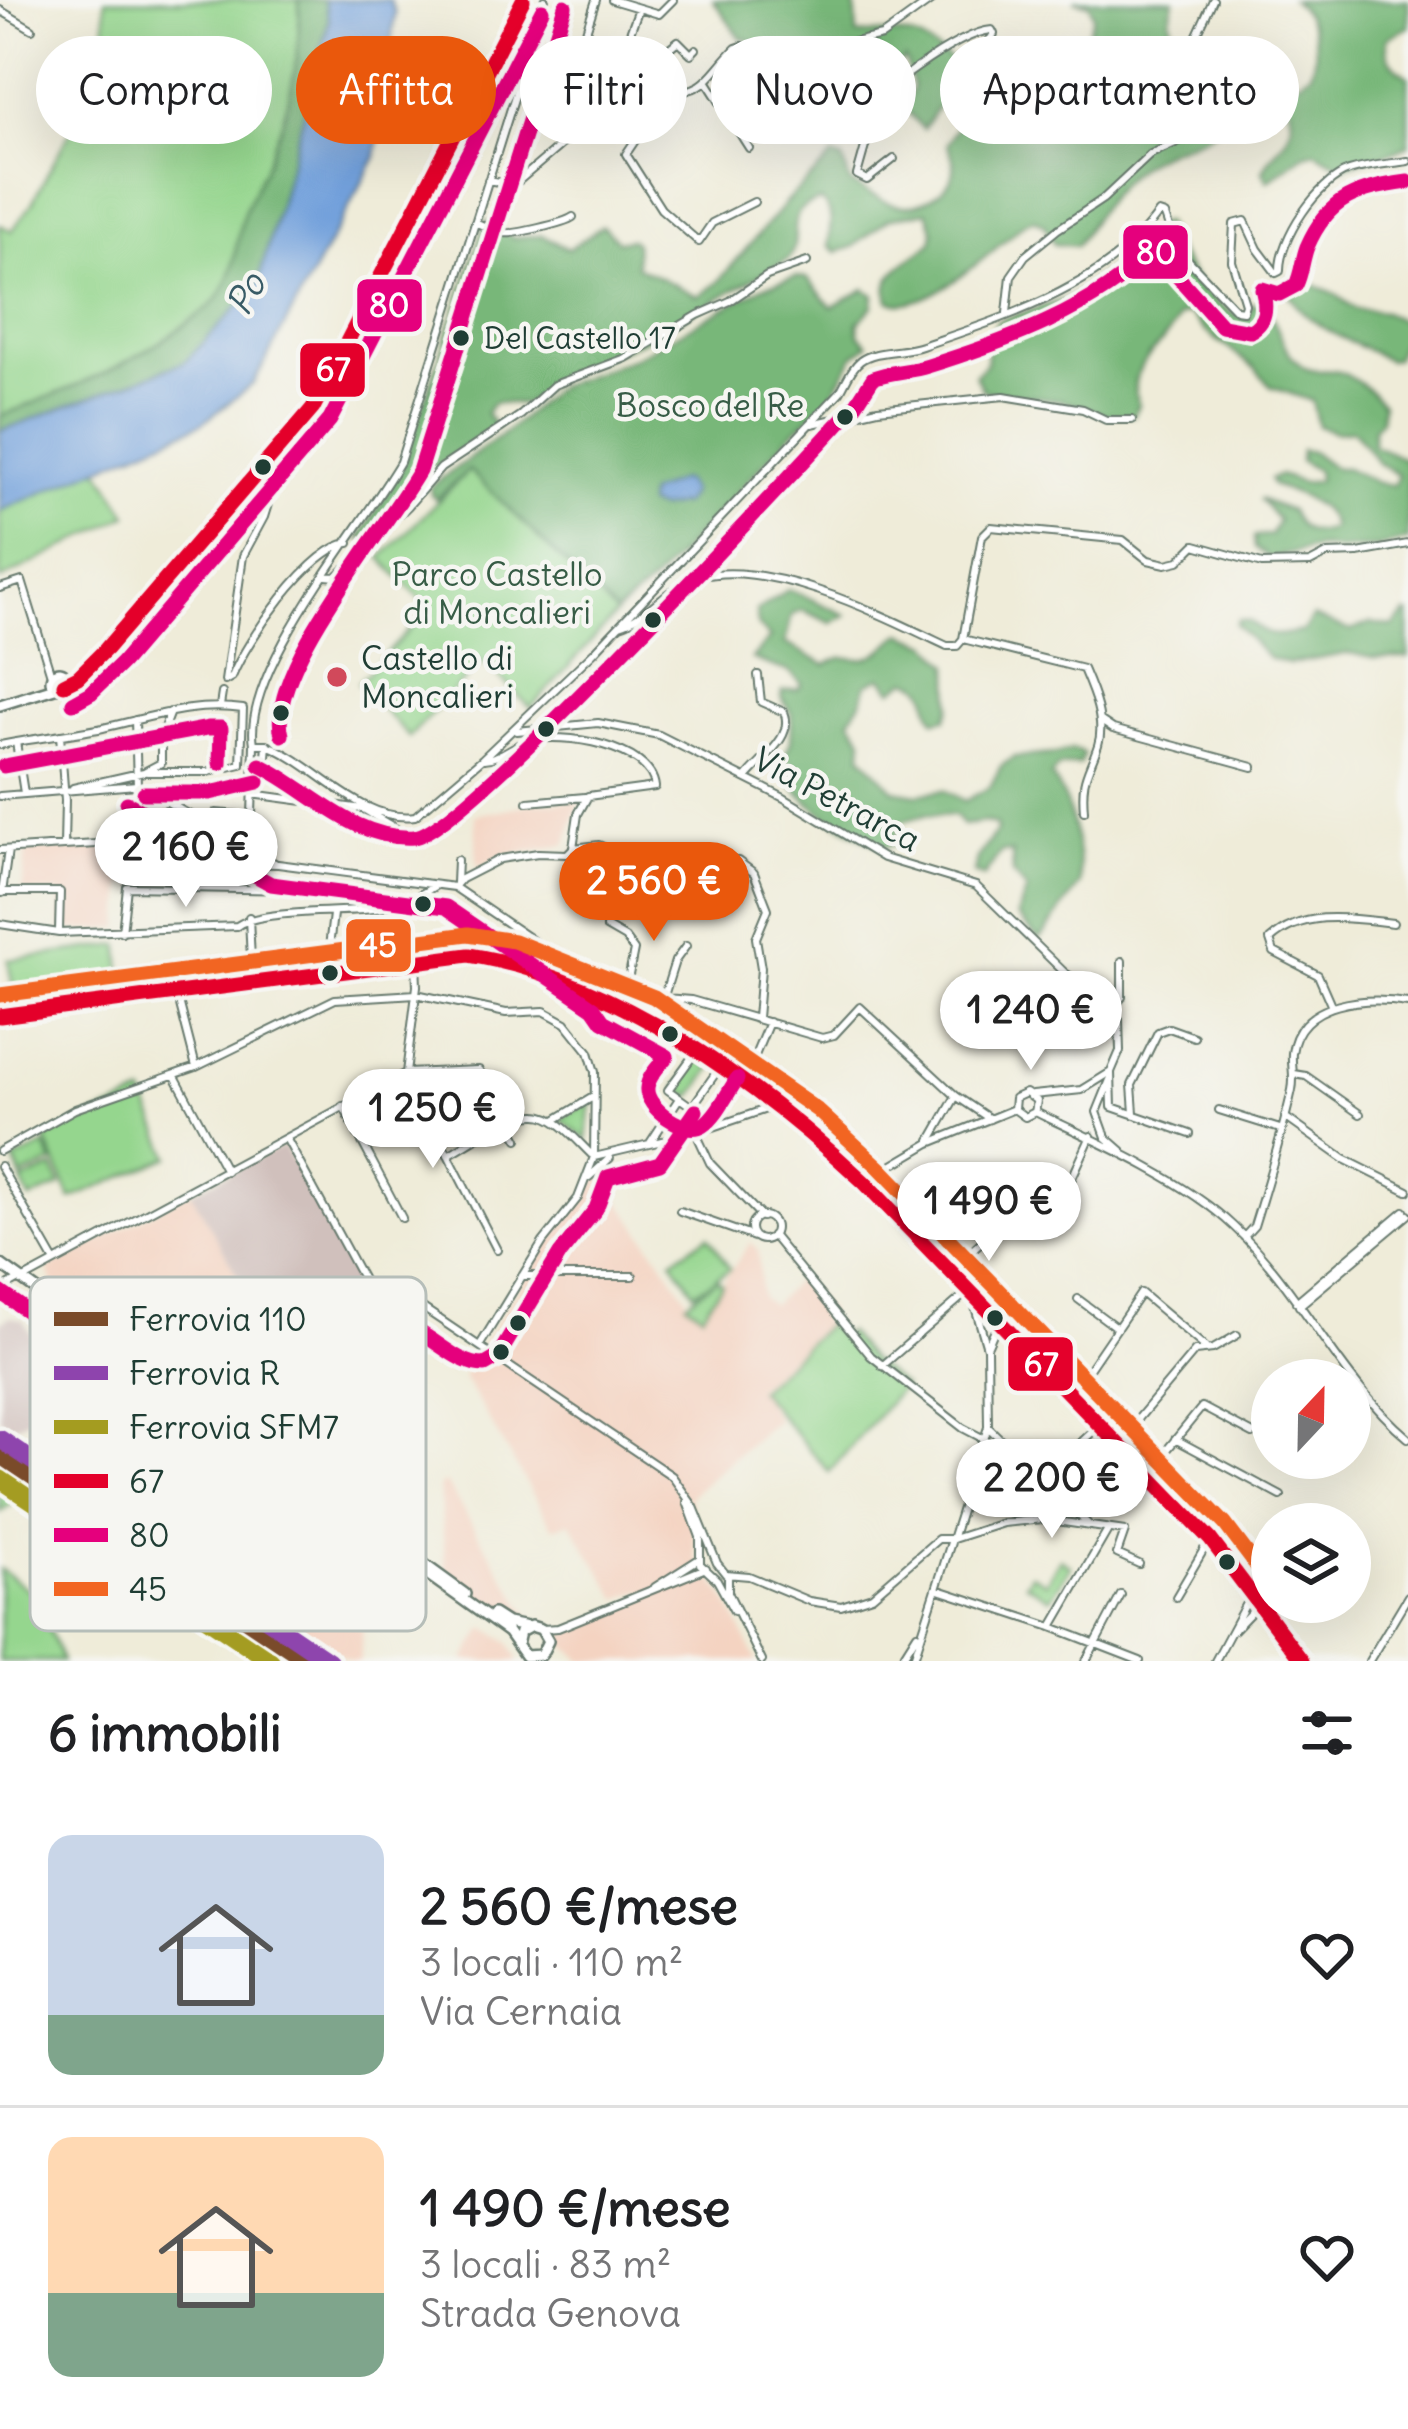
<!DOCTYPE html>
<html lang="it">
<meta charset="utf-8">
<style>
body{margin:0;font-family:Delius,sans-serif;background:#f2f2f2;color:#202124;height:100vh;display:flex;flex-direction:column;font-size:45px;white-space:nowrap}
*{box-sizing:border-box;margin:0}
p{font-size:39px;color:#757577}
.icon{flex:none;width:66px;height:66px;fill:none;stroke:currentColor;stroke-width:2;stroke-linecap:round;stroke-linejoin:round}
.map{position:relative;height:1661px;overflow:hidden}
.details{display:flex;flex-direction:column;background:#fff;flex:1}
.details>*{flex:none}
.top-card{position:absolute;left:36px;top:36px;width:1338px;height:108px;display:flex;gap:24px}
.needle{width:78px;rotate:22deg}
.tools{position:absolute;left:1251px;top:1359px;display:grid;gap:24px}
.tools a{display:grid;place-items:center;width:120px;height:120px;border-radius:50%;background:#fff;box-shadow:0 12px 48px #0002;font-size:60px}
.price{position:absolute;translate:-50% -102px;padding:0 27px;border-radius:42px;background:#fff;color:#222;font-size:39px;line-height:78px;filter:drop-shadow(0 3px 6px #0008)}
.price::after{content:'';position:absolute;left:50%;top:72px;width:36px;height:27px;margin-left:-18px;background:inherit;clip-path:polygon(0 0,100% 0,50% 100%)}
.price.selected{background:#ea580c;color:#fff}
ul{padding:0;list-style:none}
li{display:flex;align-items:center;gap:36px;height:300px;padding:0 48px}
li+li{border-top:3px solid #e0e0e0}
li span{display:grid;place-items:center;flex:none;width:336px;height:240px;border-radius:24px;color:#555}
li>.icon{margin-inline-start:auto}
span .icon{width:144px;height:144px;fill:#fffc;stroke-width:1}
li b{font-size:51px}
h2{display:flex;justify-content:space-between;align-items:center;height:144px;padding:0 48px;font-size:51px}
.tag{padding:0 42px;border-radius:54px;background:#fff;box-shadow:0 12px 48px #0002;font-size:42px;line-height:108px}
.tag.selected{background:#ea580c;color:#fff}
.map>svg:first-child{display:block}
</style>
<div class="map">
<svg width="1408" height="1661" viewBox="0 0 1408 1661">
<rect width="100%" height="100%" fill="#f6f6f2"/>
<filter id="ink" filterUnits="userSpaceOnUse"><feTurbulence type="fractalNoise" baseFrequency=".00833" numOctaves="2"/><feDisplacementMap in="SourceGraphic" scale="24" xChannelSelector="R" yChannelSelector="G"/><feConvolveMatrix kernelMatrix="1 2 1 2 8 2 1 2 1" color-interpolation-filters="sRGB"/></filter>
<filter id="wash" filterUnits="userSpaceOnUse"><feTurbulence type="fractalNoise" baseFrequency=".004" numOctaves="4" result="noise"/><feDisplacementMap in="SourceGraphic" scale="48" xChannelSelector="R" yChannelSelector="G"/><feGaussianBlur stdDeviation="2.7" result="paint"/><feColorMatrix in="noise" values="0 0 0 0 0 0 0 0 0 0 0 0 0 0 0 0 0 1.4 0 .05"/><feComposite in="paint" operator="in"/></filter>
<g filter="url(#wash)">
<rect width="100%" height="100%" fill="#efecd9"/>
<path fill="#f4d3c1" d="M579,802L566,845L500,856L477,868L475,815L536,803Z
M126,846L121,928L61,931L60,892H22L26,851Z
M601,1173L688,1299L685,1303L701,1313L751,1242L758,1250L761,1297L772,1305L799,1277L829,1312L821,1318L826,1324L756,1388L777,1419L690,1496L696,1558L724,1595L757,1661H584L563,1644L560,1637L648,1597L643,1590L618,1599L570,1522L553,1528L463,1377L549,1240Z
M191,1192L273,1339L203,1377L162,1372L57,1297L48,1269Z
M237,1457L339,1531L344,1520L381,1547L364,1612L360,1661H351L307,1636L174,1547Z
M446,1483L534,1623L514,1621L446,1573L439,1485Z
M485,1627L509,1642L519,1661H464Z"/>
<path fill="#d0c0bc" d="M284,1146L359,1284L316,1308L319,1314L273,1339L191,1192Z
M10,1316L23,1320L50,1366L54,1407L11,1427L0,1418V1323Z"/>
<path fill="#95d68e" stroke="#5a8a61" stroke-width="3" d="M105,0H299C303,75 281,137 248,203C233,235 240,268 218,298C210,310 194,318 182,327C123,370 67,390 0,416V225L12,231L31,205L105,66Z
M99,468L128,515L0,580V511Z
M469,470L616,614L531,708L483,661L409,737L358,683L430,609L381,558Z
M120,945L123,992L16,1006L8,960Z
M697,1057L712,1068L692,1097L677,1088Z
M144,1095L170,1157L71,1199L45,1137Z
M591,1101L587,1140L560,1119Z
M45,1146L53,1163L21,1177L14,1160Z
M53,1168L61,1186L30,1199L22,1181Z
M708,1236L730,1269L716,1278L722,1284L702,1314L686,1303L716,1279L694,1292L672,1260Z
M828,1324L841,1338L847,1332L871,1361L903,1386L829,1472L758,1390Z
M0,1470L29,1490L0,1512Z
M1060,1559L1071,1566L1050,1598L1025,1584L1031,1574L1046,1582Z
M0,1569L29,1590L39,1605L62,1661H0Z"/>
<path fill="#78b779" stroke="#4c7a56" stroke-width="3" d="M299,0H324L329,21L257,287L185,362L0,431V416C67,390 123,370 182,327C193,318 210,310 218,298C240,268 233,235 248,203C281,137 303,75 299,0Z
M713,0H855L857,35C914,31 917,34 962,70L923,129L905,109L913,87L905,59L890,73L880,50L825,64L741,38Z
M1074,0H1174L1170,18L1177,55L1237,96C1235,137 1178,142 1150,159C1116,179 1096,214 1076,246L1054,244L1044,224L1034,219L1024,223C999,246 921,319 889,300C879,271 914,260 932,242L934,232L927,211L888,219L853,247L837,252L829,246C829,229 836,213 821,201C780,208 804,237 789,259L642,341L559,377L525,404L493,403L486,413L496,427L431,470L369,537L359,540L403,465L486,221L513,238L541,235L569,249L602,226L618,241L630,239L635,243L636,266L698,296L717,283L789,199L833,157L843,160L850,183C866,191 887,206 906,206C926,205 957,186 954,163C953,156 949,150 947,144L968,106L1004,79L1014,58L1032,47L1042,52C1048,76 1047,101 1048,125L1058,133L1083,119L1115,67L1111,55L1092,46L1087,36L1094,15L1089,4Z
M1292,0H1408V27L1387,38C1385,57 1392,66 1408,76V145C1387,157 1365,158 1343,167L1315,151L1304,154L1268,181L1263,171C1269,155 1284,146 1290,129C1297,114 1280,94 1294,83C1300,79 1306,77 1311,72C1319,46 1314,18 1292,0Z
M1160,223H1164C1177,258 1207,305 1245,318L1254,303C1280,311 1276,344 1298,363C1312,375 1318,369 1334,371C1350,373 1372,392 1382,404L1381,420L1373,428V445L1408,461V540L1380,547L1339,550L1321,547L1270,558L1255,548L1254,537L1271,535L1278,520L1259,499L1290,511C1299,530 1310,538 1332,528C1328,502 1294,494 1272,485L1270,479L1280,475L1302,483L1318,481L1317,471L1300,461L1301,450L1312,452L1334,468H1346L1377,483L1394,485L1398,475L1378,463L1353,430L1335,432L1318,426L1312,401L1271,387L1256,369L1205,331L1189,313L1179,316C1167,347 1120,367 1139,405L1134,415H1107L1061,400L983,391L975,375L986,363L989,335L998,321L1069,298L1141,245Z
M1292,276L1334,293L1355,309L1384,312L1408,324V342L1401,344L1395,359L1388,360C1353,342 1298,324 1284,284Z
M796,277L807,278L832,307L865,289L874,295L873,306L858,323L859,334L868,344L853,357L831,397L792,433L657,578L616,613L469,470L436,499L431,494L430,487L506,432L557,387L633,358L765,286Z
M789,589L846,615L832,623L802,610L792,615L785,643L826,665C850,650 849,663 867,658C882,653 890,643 902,633L930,644L950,665L951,707L946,718L935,720C923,702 935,686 907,680L893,690L882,677L866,684L862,700L850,719L863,738L862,755L894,790L917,794L944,790L965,801L990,787L1001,766L1015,757L1056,754L1073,749L1084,754L1080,764L1058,767L1051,776C1071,800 1080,852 1080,884L1043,936L1038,939L1017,916L1027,890L1013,874L1012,853L1001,852L984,877L974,873L977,858L997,831L996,825L986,822L963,825L955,816L925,815L899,822L894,845L882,847C851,832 812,811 791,783L796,767L784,757L791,741L792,714L781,697L782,691L799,689L802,684L790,672L752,659L770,638L758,626L756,611Z
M1405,614H1408V658H1372L1350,653L1289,664L1268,658L1236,625L1238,620C1253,619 1251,626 1264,632C1276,638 1291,633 1303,631L1313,617L1351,631L1371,623L1393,627Z"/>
<path fill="#72a0db" stroke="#486e88" stroke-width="3" d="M324,0H390L395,13L376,157L253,384L203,423L0,511V431L185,362L257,287L329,21Z
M679,480L685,482L691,492L684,504L659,509L647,505L648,494Z"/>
</g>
<g filter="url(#ink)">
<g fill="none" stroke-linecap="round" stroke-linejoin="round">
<g stroke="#687a6e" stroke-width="10">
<path id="minor" d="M612,0L659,14L673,0
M0,10L32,29
M529,52L667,93C709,92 709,74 736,48L742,46L784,55L806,65L822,49L882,36L932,0
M575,65L596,0
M806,66L817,133L832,134C865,107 952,33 992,30L994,34L982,51
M614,76L639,8
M628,81L678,41L691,54L696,49
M707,82L749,148
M667,93L626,154L661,209L699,242L712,223L754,202
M879,97L857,175L867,180L894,159
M488,180L514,185L568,139L591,70
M475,222C484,226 494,232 504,233C513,235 565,223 573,217
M1007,313L1011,276L1025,256L1058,229L1103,199L1151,154L1195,134L1198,123L1179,74L1213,0
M812,424L878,409L1004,396L1083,409L1106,420H1132
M287,443L264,517L243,556L225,681L232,677C246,641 311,547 349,543
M326,576L336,577L408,506L441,468L521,415L554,385L626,358L698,315L730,301L767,276L807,262
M0,588L22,581L52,678
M620,625C650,616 669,584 699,577C770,558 884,616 947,646H957L963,639
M963,639L982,536L991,527L1123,540L1148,560L1166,564L1179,561L1195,545L1262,564L1310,563L1327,554L1358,553L1408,544
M963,639L1083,669C1092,690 1106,721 1098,745C1088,775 1081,776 1084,811
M220,706L222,693
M135,720L137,785
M1101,721L1113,729L1253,767
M517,731L598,723L659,735L784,798L883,858L976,886L1065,973L1101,996L1119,1020L1120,1051L1111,1072L1082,1090L1033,1095
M60,735L65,800L64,846
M16,742L24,793
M254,744C241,671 362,528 400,462L545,0
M0,745C34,738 69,735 103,728C152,717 193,702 243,709L241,764
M269,746C316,764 361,823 415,816L482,759L594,652L840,392C846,382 851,368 860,361C876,349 903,353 922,346C1006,317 1105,287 1159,213L1165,215L1175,246L1236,310L1243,311L1245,304L1232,261L1234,224L1245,221L1258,249L1276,273L1280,271C1279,239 1318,181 1349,171C1368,165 1389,164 1408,161
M484,759C502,758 512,745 528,741C562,731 651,746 655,787L588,796L578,814L573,848
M147,772H208L241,764
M746,778C761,759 795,737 784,712L761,702L758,675
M137,785L275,863
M73,788L144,772L161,763V735L170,712
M252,794L363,809L407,835L428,832
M0,796L137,785
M528,802L585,797
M213,828L216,813L252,816L254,744H267L266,757
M0,850L128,842L204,862L278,864L454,887L617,998
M456,883L457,860
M454,887L461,879L500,859L538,853L567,854L573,848L599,845L639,863L738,861L754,873L768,909L756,938L761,968L757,1018
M0,892H60L59,931
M2,893L8,850
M249,917L252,983
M0,924L59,933L237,926C261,908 355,914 391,907C406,904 421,894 435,886
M606,927L625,938L634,950L625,995
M122,932L127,887L295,890L319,892L376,908
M416,961L417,986L406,1073L497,1250
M326,972L333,914
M177,993L196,1067
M664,996L675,961L686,946
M617,998L625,995L691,1000L822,1038L834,1035L860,1007L956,1096L990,1119
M1332,1007L1318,975L1274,952L1270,940C1304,909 1351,918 1393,923
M1113,1009L1122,997V961
M695,1053L668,1090L692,1107L720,1067
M1111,1072L1112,1107L1190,1134
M1294,1074L1306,1076L1360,1114
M175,1076L226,1171
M1110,1080L1097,1112L1106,1137L1122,1151
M744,1082L769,1022
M343,1106L402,1218
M693,1108L710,1128
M1014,1109L1015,1098L1026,1093L1037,1101L1035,1112
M1014,1109L1025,1117L1035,1112
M1219,1110L1280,1129
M1035,1112C1095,1140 1185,1180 1233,1226C1301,1289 1337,1378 1408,1438
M1134,1113L1132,1085L1158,1032L1169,1028L1194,1037
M1285,1117L1344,1159L1408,1191
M555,1120L593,1097
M696,1133L710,1163L762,1217
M286,1138L362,1278L363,1301L358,1312
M931,1140L956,1096
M650,1143L678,1100
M0,1151L75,1109L196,1067L335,999L416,994L506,1013L544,1011L566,1023L589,1052L595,1072L594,1157L578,1198L543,1242L480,1345
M448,1155C472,1142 508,1114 537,1115C557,1115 578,1142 591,1154
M594,1157L696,1133L775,1106
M0,1166L55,1262
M589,1177L610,1158
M864,1182L930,1143L1014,1109
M1067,1189L1091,1136
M680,1211L754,1237
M751 1228a12 12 0 1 1 24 0a12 12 0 1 1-24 0Z
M772,1235L871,1356L963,1428L986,1440
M1244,1237L1254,1226C1268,1181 1282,1135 1292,1090C1295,1077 1291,1066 1292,1053C1299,999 1368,997 1408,1003
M950,1270L1002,1223
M522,1276H633
M24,1279L406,1073L479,1070L518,1139
M364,1281L371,1288L369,1305
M0,1290L18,1280
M1078,1299L1117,1328
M1296,1302L1404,1211
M1299,1306L1408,1215
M988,1345L999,1320
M882,1366L970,1290L987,1348L988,1427L913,1661
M1072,1394L1141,1293L1205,1347
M209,1397L225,1384L374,1303L400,1298L417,1304L672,1476L694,1507L717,1563L728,1577V1592L762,1661
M988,1427L1088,1524
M1175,1439L1281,1496
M1118,1443L1195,1351L1213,1349L1237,1335
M1148,1473L1202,1407L1253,1434
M1041,1479L1100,1425
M687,1502L700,1537V1564L717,1580L734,1611
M1078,1514L1098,1494L1150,1480
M726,1574L749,1576L809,1601L841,1606L872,1596L938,1539H953L1003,1523L1043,1519L1125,1531L1117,1554L1139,1564
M655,1587L699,1559
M936,1589L1052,1627L1140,1661
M1176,1597L1210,1539
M1053,1625L1108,1530
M542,1629L558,1628L706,1568
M1234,1630L1258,1605
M900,1661L917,1634
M1086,1661L1121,1595
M1215,1661L1251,1594L1272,1577
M1369,1661L1408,1596"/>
</g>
<g stroke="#687a6e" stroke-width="14">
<path id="major" d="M51 680a8 8 0 1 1 16 0a8 8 0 1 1-16 0Z
M64,684L78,677L106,649L313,408L523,0
M0,705L61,686
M0,1016L469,955L506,961L644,1016L804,1126L864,1182L1210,1539L1302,1661
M0,1264L150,1371L170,1387L187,1412L200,1413L208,1405V1392L202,1385L171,1381L150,1371
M209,1401L224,1419L465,1594
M196,1414L208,1417L508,1632L525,1656L541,1655L548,1641L541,1629L531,1626L520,1632L517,1645
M493,1614L507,1623L527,1627"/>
</g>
<use href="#minor" stroke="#fff" stroke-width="6"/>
<use href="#major" stroke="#fff" stroke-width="9"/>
<path stroke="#1f3d34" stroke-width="3" stroke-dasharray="18 9" stroke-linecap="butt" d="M150,1560L194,1586
M220,1607L312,1654"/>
<g stroke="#f6f6f2" stroke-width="24">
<path id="bus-1" d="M64,684L78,677L106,649L313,408L523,0
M0,1016L469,955C616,979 758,1083 864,1182L1210,1539L1302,1661"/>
</g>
<g stroke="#f6f6f2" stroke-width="24">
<path id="bus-2" d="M73,703L91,693L122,663L330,420L542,10
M282,735C264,673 386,529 419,471L565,6
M260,765C310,789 354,841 414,837C463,833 799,466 855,406L873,378C890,371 910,372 928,366C1008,341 1093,310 1154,250L1222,326L1250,331C1267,322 1267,306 1262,289L1279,294L1296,285C1302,273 1302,260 1307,247C1329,196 1358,189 1408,182
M4,766L208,728H221L220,763
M144,793H210L258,782
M127,803L271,884L446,907L594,1008L603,1021L667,1056C660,1065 648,1076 647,1088C645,1108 686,1136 703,1125C717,1116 728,1092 737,1079
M0,1292L139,1389L166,1401L201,1406L233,1403L390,1322C427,1325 451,1365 485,1365L497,1358L560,1254L596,1209L608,1177L660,1163L696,1111"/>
</g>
<g stroke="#f6f6f2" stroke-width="24">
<path id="bus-3" d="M0,995L468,934L514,941L654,997L817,1110L879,1167L1225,1524L1272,1586"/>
</g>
<use href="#bus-1" stroke="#e4002b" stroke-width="15"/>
<use href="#bus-2" stroke="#e5007d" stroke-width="15"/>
<use href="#bus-3" stroke="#f26522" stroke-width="15"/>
<g stroke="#f6f6f2" stroke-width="27">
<path id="rail-1" d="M0,1454L309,1661"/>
</g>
<g stroke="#f6f6f2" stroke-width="27">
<path id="rail-2" d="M0,1439L329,1661"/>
</g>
<g stroke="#f6f6f2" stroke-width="27">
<path id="rail-3" d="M0,1479L271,1661"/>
</g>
<use href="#rail-1" stroke="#7a4b2a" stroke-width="18"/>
<use href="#rail-2" stroke="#8e44ad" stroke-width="18"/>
<use href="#rail-3" stroke="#a49c20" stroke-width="18"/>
</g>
</g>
<g fill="#1f3d34" stroke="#f6f6f2" stroke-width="4.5">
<circle cx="461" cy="338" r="10"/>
<circle cx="845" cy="417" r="10"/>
<circle cx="263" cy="467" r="10"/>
<circle cx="653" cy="620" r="10"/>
<circle cx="281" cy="713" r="10"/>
<circle cx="546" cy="729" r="10"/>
<circle cx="423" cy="904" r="10"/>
<circle cx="330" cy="973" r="10"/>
<circle cx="670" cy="1034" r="10"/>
<circle cx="995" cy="1318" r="10"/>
<circle cx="518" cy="1323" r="10"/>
<circle cx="501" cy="1352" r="10"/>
<circle cx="1227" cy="1562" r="10"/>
</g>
<circle fill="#d1495b" stroke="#f6f6f2" stroke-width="4.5" cx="337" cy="677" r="12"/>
<g text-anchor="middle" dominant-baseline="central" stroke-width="9" stroke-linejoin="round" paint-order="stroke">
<g font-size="30" fill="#1f3d34" stroke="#f6f6f2" text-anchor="start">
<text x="484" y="338">Del Castello 17</text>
</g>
<g font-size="33" fill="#375c46" stroke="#f6f6f2">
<text x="710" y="405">Bosco del Re</text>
<text x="497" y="574">Parco Castello<tspan x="497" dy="38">di Moncalieri</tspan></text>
</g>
<g font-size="33" fill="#1f3d34" stroke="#f6f6f2" text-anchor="start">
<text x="361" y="658">Castello di<tspan x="361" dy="38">Moncalieri</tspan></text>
</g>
<g font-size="33" fill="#1f3d34" stroke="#f6f6f2">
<text transform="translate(837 799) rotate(28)">Via Petrarca</text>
</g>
<g font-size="36" font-style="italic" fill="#385b66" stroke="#f6f6f2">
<text transform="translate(246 294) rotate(-61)">Po</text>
</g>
</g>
<rect x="30" y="1277" width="396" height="354" rx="18" fill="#f6f6f2" stroke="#b6beb9" stroke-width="3"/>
<rect x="54" y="1312" width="54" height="14" fill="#7a4b2a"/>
<rect x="54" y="1366" width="54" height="14" fill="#8e44ad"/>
<rect x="54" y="1420" width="54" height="14" fill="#a49c20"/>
<rect x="54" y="1474" width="54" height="14" fill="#e4002b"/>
<rect x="54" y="1528" width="54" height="14" fill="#e5007d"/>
<rect x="54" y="1582" width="54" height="14" fill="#f26522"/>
<g font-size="33" fill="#1f3d34">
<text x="129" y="1331">Ferrovia 110</text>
<text x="129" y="1385">Ferrovia R</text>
<text x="129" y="1439">Ferrovia SFM7</text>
<text x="129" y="1493">67</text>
<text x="129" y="1547">80</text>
<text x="129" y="1601">45</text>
</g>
<g stroke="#f6f6f2" stroke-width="4.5">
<rect x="1121" y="223" width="69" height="58" rx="12" fill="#e5007d"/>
<rect x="355" y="277" width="69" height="57" rx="12" fill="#e5007d"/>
<rect x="298" y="341" width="69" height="58" rx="12" fill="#e4002b"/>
<rect x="344" y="917" width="69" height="57" rx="12" fill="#f26522"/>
<rect x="1006" y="1335" width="69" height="58" rx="12" fill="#e4002b"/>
</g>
<g font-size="33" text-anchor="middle" font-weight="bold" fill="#fff">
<text x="1156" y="264">80</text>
<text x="389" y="317">80</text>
<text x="333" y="381">67</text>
<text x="378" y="957">45</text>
<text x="1041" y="1376">67</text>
</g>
</svg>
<div class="tools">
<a><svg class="needle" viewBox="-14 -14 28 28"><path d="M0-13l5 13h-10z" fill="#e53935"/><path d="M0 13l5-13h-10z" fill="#757577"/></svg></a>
<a><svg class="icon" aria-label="layers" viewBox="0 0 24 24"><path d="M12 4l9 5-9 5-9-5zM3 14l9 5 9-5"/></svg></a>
</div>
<b class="price" style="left:186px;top:910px">2 160 €</b>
<b class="price selected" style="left:654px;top:944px">2 560 €</b>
<b class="price" style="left:1031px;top:1073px">1 240 €</b>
<b class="price" style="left:433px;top:1171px">1 250 €</b>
<b class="price" style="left:989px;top:1264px">1 490 €</b>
<b class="price" style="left:1052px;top:1541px">2 200 €</b>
<div class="top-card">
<a class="tag">Compra</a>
<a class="tag selected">Affitta</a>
<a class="tag">Filtri</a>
<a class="tag">Nuovo</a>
<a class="tag">Appartamento</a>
</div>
</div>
<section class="details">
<h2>6 immobili<svg class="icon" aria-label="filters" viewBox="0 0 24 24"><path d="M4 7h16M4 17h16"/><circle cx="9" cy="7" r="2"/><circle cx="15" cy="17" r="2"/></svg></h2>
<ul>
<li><span style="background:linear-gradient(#c9d6e8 75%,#7fa58c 0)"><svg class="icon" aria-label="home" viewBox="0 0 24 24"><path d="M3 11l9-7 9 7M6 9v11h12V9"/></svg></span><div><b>2 560 €/mese</b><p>3 locali · 110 m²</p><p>Via Cernaia</p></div><svg class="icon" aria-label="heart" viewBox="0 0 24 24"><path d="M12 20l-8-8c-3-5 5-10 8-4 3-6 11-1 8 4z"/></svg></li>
<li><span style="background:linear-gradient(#ffd9b3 65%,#7fa58c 0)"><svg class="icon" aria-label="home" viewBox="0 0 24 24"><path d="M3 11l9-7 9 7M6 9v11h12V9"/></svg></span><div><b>1 490 €/mese</b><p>3 locali · 83 m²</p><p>Strada Genova</p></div><svg class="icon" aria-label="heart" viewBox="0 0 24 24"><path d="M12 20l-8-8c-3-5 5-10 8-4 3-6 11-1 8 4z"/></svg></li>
</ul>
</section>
